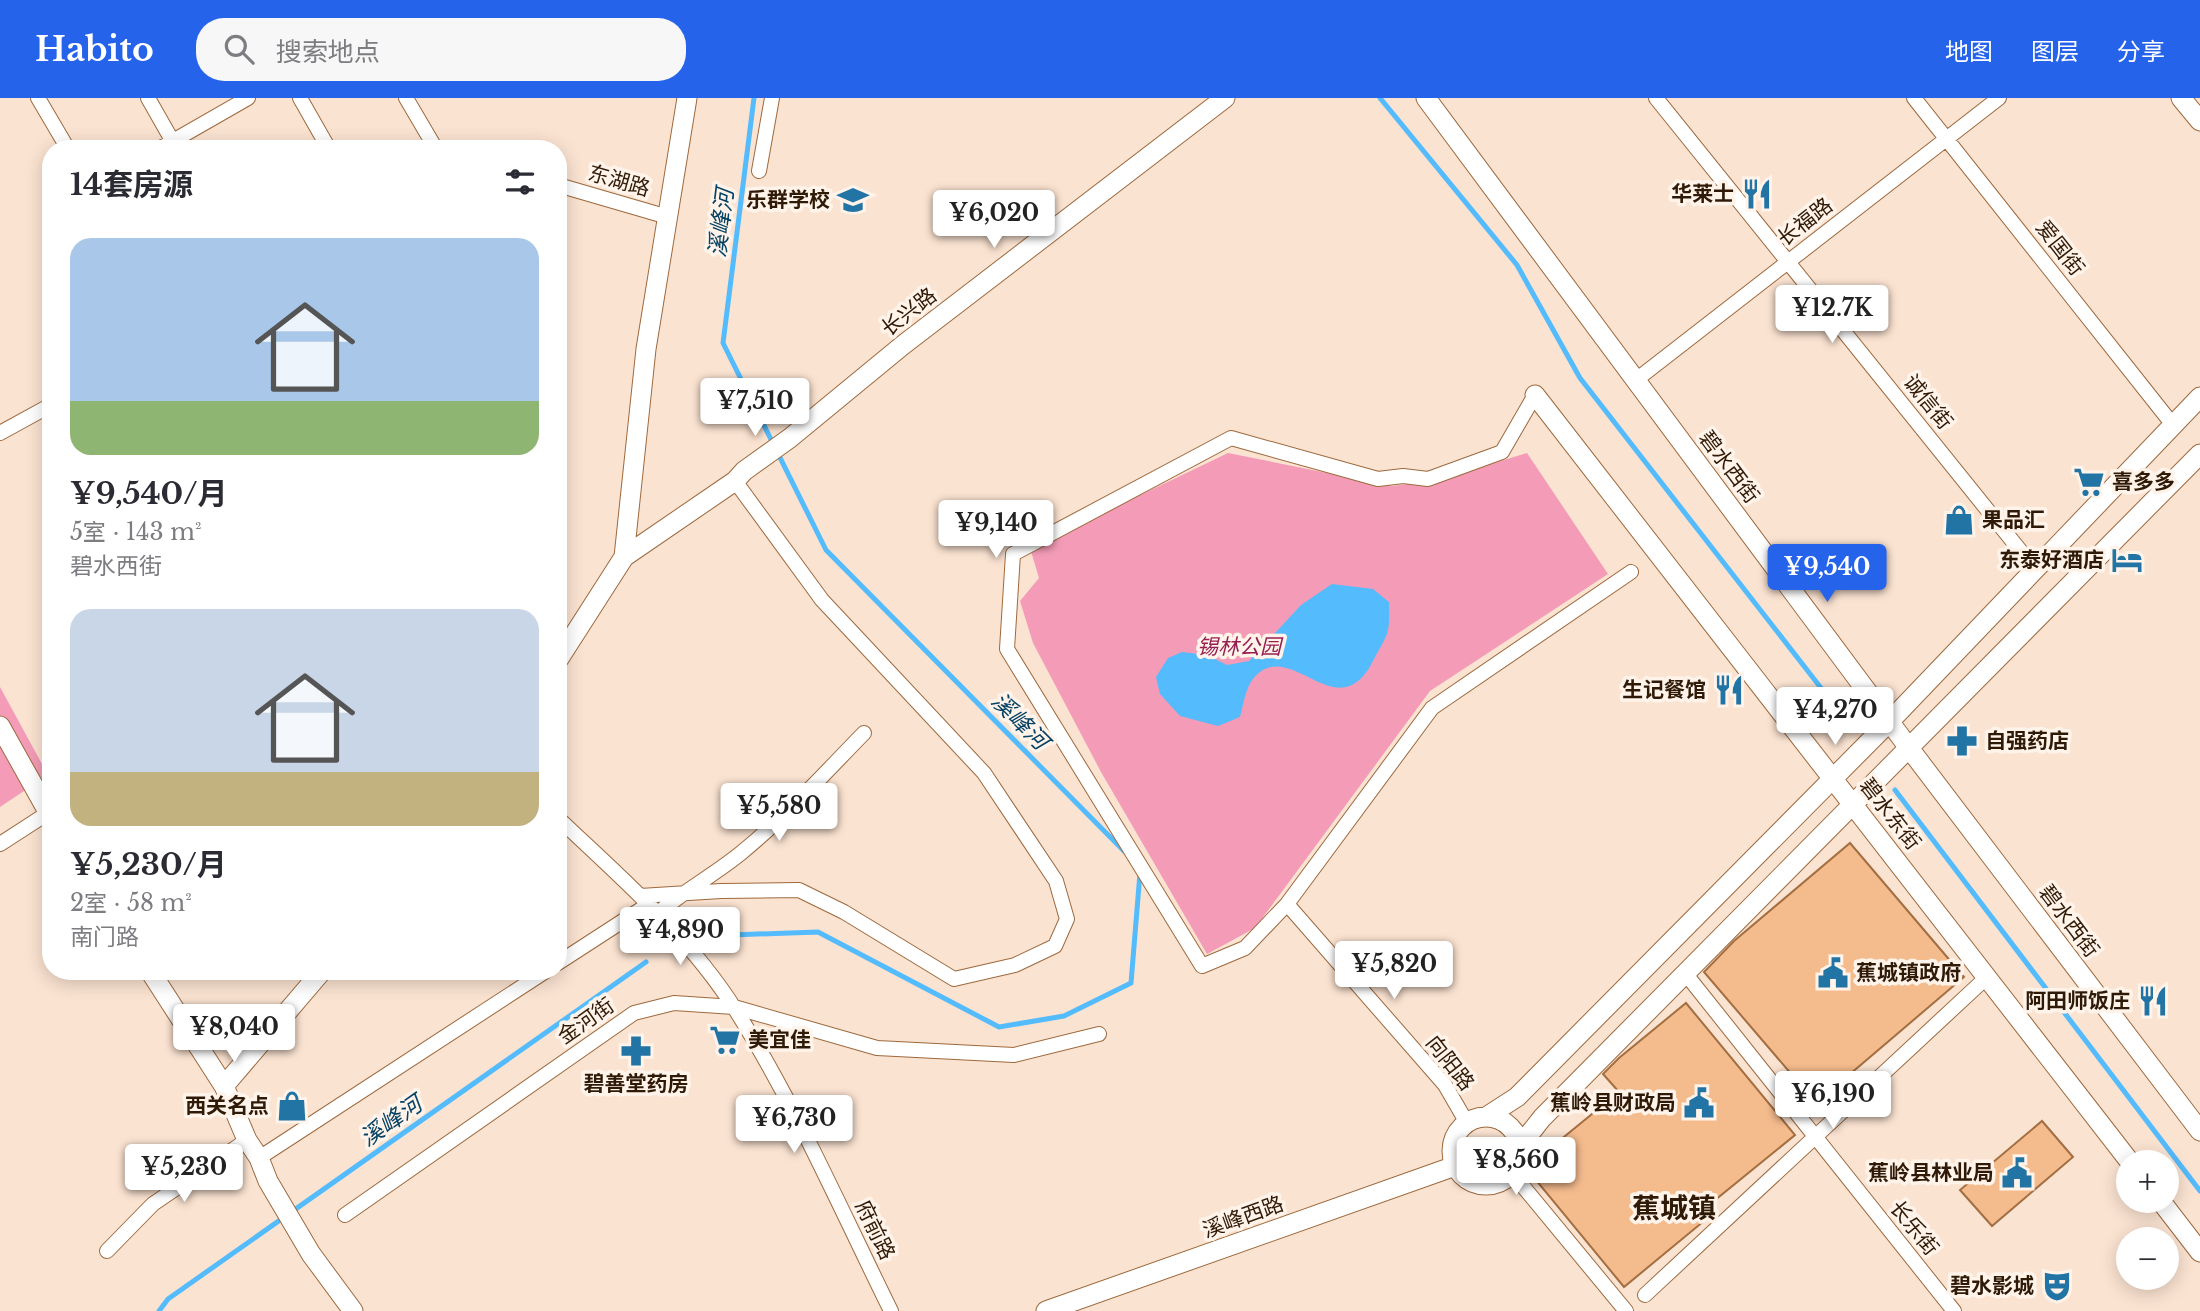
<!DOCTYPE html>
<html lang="zh">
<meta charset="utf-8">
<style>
body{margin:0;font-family:"Libre Baskerville","Noto Sans SC",serif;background:#f7f7f7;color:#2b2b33;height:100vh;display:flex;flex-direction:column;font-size:26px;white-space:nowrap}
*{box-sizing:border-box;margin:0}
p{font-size:23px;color:#7c7c81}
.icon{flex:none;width:38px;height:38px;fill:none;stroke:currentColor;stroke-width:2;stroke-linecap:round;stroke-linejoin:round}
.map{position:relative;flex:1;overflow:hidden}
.details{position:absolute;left:42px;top:42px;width:525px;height:840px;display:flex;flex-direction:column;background:#fff;border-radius:28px;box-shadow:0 4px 18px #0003}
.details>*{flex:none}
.tools{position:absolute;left:2116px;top:1052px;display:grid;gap:14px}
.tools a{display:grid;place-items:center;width:63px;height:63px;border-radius:50%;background:#fff;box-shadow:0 4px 18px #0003;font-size:35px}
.price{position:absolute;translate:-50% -60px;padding:0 16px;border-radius:7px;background:#fff;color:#222;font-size:23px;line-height:46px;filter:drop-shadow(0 2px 4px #0008)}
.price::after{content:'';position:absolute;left:50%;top:42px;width:21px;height:16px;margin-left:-10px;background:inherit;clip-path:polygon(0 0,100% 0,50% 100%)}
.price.on{background:#2563eb;color:#fff}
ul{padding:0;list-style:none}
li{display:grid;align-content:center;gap:14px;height:371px;padding:0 28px}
li span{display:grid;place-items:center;height:217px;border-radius:21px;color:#555}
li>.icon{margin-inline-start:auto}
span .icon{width:126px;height:126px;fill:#fffc;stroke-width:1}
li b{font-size:30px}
h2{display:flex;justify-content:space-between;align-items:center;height:84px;padding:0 28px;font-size:30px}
header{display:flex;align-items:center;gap:42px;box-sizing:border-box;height:98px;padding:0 35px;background:#2563eb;color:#fff}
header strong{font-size:33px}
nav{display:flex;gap:38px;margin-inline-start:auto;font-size:24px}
.search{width:490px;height:63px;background:#f7f7f7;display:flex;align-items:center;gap:18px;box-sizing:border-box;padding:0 24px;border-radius:28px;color:#7c7c81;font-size:26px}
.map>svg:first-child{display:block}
</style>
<header>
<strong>Habito</strong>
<div class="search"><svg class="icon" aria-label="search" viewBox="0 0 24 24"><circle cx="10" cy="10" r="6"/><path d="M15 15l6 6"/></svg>搜索地点</div>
<nav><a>地图</a><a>图层</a><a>分享</a></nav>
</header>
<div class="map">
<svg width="2200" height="1213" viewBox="0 0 2200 1213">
<rect width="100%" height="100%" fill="#fbe3d1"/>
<path fill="#f49cb7" d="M1228,355L1392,388L1439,382L1527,355L1608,476L1430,593L1255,830L1207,856L1101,674L1033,545L1020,503L1039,480L1030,450Z
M0,589L48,677L0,709Z"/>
<path fill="#54bbfd" d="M1332,486L1373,491L1389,504C1389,514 1390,527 1387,536C1383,546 1376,556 1372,565C1339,626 1298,552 1263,572C1246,582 1245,601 1240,619L1218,628L1180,618L1160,596L1156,579L1168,560L1182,554L1207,557L1227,567L1249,563L1301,507Z"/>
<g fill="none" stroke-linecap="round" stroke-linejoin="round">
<path stroke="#54bbfd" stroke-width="5" d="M754,0L723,245L826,452L1125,754
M1380,0L1517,167L1580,280L1828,599
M1895,692L2200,1093
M731,837L818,834L999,929L1064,918L1131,885L1140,775
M159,1213L168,1201L646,864"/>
</g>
<path fill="#f4bb8d" stroke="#a36f42" stroke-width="2" d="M1850,745L1964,879L1816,1005L1704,874L1734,843Z
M1686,905L1795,1037L1698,1116L1704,1123L1624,1189L1526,1070L1619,994L1603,976L1619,960Z
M2042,1023L2073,1059L1992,1128L1960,1092Z"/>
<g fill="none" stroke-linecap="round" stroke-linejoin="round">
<g stroke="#9d693d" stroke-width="16">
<path id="street" d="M38,0L68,51
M148,0L177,51
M300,0L329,51
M406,0L436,51
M1656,0L2035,471
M1914,0L2173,327
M159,51L248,0
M759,73L772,0
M558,87L668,119
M1636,282L1999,0
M1535,297L1502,354L1428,381L1403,378L1378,381L1231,340L1013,456L1007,551L1202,868L1245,850L1287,806L1432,610L1631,474
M0,335L51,307
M558,720C621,780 688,837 735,911C795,1006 841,1112 891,1213
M0,746L48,715
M640,798L721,793L799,792L844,814L954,881L1015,867L1055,848L1067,821L1056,783L984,675L822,502L735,383
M1287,806L1445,987L1467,1025
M658,815C684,793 714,777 741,755C785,719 824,676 864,635
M558,865L649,806
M1685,875L1954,1213
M259,1060L546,873
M1512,1075L1626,1213
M345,1117L634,915L674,905L734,909L877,950L1014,957L1099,936
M107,1153L153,1106L247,1042
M1645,1197L1987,879"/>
</g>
<g stroke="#9d693d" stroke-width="21">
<path id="secondary" d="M1426,0L1909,650L2200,1033
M2181,0L2200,23
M1535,297L2130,1064
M624,459L646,251L687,0
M558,562L624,459L735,383L744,373L790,340L903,247L1225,0
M0,628L51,719
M150,873L224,988L247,1042L259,1060L268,1083L311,1156L353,1213
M224,988L322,873
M1452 1053a34 34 0 1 1 68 0a34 34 0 1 1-68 0Z
M1486,1019L1517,999L1890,623L2200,299
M1520,1048L1542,1020L2200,356
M2160,1102L2200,1154
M1046,1213L1455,1068"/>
</g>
<use href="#street" stroke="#fff" stroke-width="14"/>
<use href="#secondary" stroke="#fff" stroke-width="19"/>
</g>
<defs>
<g id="restaurant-bare" transform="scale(2.415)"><path d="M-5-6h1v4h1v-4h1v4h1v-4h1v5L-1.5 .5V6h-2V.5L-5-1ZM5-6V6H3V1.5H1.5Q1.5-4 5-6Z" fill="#2274a5" stroke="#fff3ea" stroke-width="2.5" paint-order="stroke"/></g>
<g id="school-bare" transform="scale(2.415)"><path d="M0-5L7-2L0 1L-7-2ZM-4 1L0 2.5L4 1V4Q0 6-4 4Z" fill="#2274a5" stroke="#fff3ea" stroke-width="2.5" paint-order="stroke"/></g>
<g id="supermarket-bare" transform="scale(2.415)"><path d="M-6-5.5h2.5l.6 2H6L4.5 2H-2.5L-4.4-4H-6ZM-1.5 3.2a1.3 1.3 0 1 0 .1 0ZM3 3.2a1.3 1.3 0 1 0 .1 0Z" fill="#2274a5" stroke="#fff3ea" stroke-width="2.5" paint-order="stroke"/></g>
<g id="shop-bare" transform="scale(2.415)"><path d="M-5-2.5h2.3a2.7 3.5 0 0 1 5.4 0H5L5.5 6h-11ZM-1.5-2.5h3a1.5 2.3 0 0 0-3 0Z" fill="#2274a5" stroke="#fff3ea" stroke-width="2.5" paint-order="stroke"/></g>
<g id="hotel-bare" transform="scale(2.415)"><path d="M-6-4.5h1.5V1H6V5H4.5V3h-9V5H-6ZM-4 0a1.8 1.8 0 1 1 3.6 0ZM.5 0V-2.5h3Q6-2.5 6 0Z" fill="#2274a5" stroke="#fff3ea" stroke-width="2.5" paint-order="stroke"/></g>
<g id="pharmacy-bare" transform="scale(2.415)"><path d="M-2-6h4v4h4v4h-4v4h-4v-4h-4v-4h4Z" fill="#2274a5" stroke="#fff3ea" stroke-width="2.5" paint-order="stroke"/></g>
<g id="civic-bare" transform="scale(2.415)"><path d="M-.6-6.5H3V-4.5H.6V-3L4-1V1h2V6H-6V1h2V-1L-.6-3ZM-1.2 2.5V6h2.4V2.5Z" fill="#2274a5" stroke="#fff3ea" stroke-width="2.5" paint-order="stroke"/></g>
<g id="theatre-bare" transform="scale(2.415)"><path d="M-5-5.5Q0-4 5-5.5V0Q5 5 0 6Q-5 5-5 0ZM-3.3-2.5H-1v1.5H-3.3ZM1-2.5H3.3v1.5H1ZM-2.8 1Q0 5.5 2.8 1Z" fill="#2274a5" stroke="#fff3ea" stroke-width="2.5" paint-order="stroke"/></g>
</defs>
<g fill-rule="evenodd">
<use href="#restaurant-bare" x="1757" y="96"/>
<use href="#school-bare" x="853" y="102"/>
<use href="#supermarket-bare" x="2089" y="384"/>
<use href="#shop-bare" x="1959" y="422"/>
<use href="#hotel-bare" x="2127" y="462"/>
<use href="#restaurant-bare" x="1729" y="592"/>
<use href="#pharmacy-bare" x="1962" y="643"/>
<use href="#civic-bare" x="1833" y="875"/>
<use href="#restaurant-bare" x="2153" y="903"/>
<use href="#supermarket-bare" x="725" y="942"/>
<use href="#pharmacy-bare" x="636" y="953"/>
<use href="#civic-bare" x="1699" y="1005"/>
<use href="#shop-bare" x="292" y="1008"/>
<use href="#civic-bare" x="2017" y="1075"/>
<use href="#theatre-bare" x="2057" y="1188"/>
</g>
<g text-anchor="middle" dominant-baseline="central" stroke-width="7" stroke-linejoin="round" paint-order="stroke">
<g font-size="21" fill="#2f1a07" stroke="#fff3ea">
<text transform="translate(619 83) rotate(16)">东湖路</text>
<text transform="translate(1805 124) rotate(-38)">长福路</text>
<text transform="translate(2060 150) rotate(52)">爱国街</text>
<text transform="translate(909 214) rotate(-38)">长兴路</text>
<text transform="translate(1928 304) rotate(51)">诚信街</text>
<text transform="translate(1729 369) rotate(53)">碧水西街</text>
<text transform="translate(1890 716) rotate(52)">碧水东街</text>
<text transform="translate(2069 823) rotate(53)">碧水西街</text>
<text transform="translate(586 923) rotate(-35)">金河街</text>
<text transform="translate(1450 965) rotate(52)">向阳路</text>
<text transform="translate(1243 1119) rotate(-20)">溪峰西路</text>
<text transform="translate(1914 1130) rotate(51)">长乐街</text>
<text transform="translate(875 1132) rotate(64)">府前路</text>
</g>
<g font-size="21" font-weight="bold" fill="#2f1a07" stroke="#fff3ea" text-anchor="end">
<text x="1734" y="96">华莱士</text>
<text x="830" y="102">乐群学校</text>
<text x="2112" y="384" text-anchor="start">喜多多</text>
<text x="1982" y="422" text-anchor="start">果品汇</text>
<text x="2104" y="462">东泰好酒店</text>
<text x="1706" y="592">生记餐馆</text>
<text x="1985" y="643" text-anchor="start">自强药店</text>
<text x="1856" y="875" text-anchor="start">蕉城镇政府</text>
<text x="2130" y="903">阿田师饭庄</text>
<text x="748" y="942" text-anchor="start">美宜佳</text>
<text x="636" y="986" text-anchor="middle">碧善堂药房</text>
<text x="1676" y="1005">蕉岭县财政局</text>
<text x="269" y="1008">西关名点</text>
<text x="1994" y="1075">蕉岭县林业局</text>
<text x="2034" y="1188">碧水影城</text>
</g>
<g font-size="21" font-style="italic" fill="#961f52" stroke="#fff3ea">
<text x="1239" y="549">锡林公园</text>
</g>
<g font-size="23" font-style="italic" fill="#064263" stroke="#fff3ea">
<text transform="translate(721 125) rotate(-83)">溪峰河</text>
<text transform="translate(1020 623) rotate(45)">溪峰河</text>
<text transform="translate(391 1023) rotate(-35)">溪峰河</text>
</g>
<g font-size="28" font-weight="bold" fill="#2f1a07" stroke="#fff3ea">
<text x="1674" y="1110">蕉城镇</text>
</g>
</g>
</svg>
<div class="tools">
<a>+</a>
<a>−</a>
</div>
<b class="price" style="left:994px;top:152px">¥6,020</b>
<b class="price" style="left:1832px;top:247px">¥12.7K</b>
<b class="price" style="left:755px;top:340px">¥7,510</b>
<b class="price" style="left:996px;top:462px">¥9,140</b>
<b class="price on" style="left:1827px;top:506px">¥9,540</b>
<b class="price" style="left:1835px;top:649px">¥4,270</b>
<b class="price" style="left:779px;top:745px">¥5,580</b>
<b class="price" style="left:680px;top:869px">¥4,890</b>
<b class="price" style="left:1394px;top:903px">¥5,820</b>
<b class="price" style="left:234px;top:966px">¥8,040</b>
<b class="price" style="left:1833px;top:1033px">¥6,190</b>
<b class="price" style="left:794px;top:1057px">¥6,730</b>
<b class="price" style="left:1516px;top:1099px">¥8,560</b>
<b class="price" style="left:184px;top:1106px">¥5,230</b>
<section class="details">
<h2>14套房源<svg class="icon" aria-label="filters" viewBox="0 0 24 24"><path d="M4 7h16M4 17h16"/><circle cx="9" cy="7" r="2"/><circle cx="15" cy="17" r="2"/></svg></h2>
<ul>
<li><span style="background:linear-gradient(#a9c7e8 75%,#8fb573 0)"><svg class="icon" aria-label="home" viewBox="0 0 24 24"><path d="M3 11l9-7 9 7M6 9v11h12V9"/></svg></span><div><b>¥9,540/月</b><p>5室 · 143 m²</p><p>碧水西街</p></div></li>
<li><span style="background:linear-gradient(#c9d6e8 75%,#c2b280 0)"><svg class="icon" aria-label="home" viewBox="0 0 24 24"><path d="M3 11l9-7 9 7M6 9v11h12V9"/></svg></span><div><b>¥5,230/月</b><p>2室 · 58 m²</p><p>南门路</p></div></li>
</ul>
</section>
</div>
